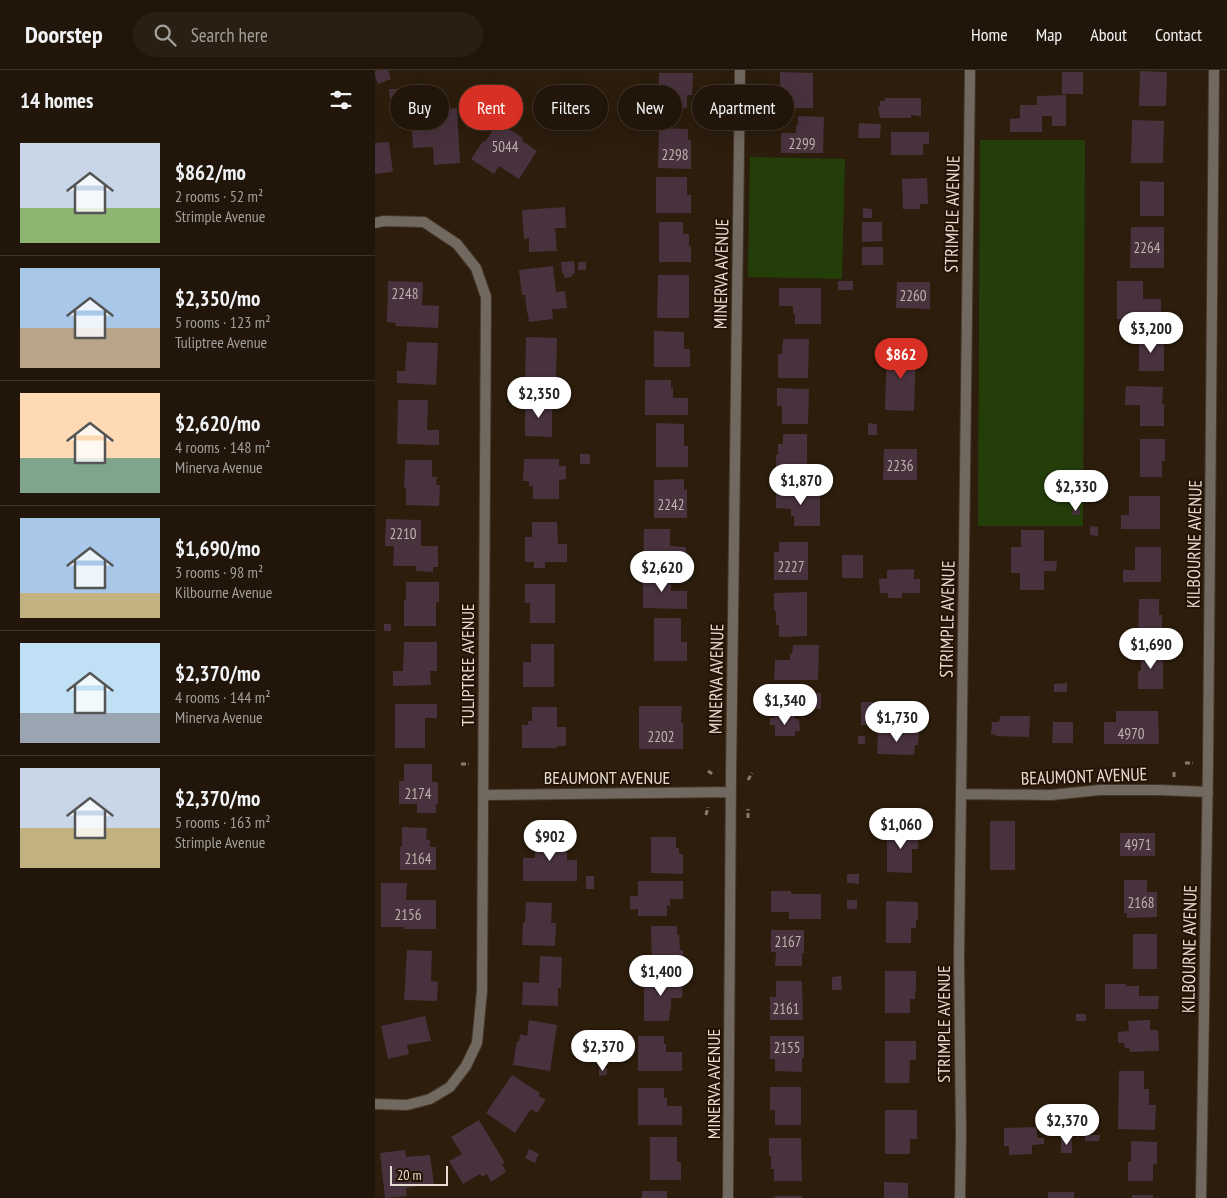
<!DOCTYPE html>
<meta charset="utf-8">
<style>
body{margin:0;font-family:"PT Sans Narrow",sans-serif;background:#291f12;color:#f1f3f6;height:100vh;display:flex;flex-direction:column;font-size:19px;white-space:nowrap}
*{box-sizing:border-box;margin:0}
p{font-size:16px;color:#a29f9c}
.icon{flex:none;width:28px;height:28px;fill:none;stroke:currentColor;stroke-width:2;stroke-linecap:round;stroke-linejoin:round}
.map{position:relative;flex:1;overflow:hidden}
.panel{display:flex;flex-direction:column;background:#211609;width:375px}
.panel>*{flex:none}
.banner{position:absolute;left:15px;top:15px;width:475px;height:45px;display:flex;gap:10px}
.scale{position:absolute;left:15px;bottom:12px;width:58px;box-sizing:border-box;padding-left:5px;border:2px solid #e6dcd1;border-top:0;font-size:14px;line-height:18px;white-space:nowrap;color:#e6dcd1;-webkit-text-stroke:4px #221304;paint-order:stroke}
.price{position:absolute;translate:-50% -42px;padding:0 11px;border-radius:18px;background:#fff;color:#222;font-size:16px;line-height:32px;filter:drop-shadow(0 1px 2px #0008)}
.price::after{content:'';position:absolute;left:50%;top:30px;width:15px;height:11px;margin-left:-8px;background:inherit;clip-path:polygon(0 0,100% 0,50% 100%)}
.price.selected{background:#d93025;color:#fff}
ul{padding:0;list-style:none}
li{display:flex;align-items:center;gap:15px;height:125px;padding:0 20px}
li+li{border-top:1px solid #3e352a}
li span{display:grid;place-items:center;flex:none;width:140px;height:100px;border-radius:0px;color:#555}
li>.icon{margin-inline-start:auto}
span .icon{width:60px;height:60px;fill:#fffc;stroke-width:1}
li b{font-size:21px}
h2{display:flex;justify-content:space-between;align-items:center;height:60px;padding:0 20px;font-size:21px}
.tag{padding:0 18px;border-radius:22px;background:#211609;box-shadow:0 5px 20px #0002,0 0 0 1px #3e352a;font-size:18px;line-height:45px}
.tag.selected{background:#d93025;color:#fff}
header{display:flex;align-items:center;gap:30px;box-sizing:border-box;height:70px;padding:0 25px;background:#211609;border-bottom:1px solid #3e352a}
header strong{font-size:24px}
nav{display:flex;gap:28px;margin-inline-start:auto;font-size:18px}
.search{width:350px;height:45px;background:#291f12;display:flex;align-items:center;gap:12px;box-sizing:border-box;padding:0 18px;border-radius:28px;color:#a29f9c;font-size:19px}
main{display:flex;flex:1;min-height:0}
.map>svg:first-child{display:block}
</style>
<header>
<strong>Doorstep</strong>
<div class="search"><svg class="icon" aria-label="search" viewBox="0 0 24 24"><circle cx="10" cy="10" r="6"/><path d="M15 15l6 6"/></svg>Search here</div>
<nav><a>Home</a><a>Map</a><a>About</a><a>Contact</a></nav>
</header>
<main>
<section class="panel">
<h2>14 homes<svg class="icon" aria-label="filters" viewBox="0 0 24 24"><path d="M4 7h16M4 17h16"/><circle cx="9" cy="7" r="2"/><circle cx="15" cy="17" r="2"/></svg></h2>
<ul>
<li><span style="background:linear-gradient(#c9d6e8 65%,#8fb573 0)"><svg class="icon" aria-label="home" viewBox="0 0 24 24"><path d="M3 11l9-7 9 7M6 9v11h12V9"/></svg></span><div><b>$862/mo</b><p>2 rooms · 52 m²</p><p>Strimple Avenue</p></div></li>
<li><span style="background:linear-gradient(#a9c7e8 60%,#b9a48a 0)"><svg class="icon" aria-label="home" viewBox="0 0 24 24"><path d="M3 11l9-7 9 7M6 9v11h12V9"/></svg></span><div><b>$2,350/mo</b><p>5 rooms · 123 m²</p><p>Tuliptree Avenue</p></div></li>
<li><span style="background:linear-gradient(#ffd9b3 65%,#7fa58c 0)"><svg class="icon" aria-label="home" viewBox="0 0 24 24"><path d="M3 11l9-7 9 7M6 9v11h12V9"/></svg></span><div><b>$2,620/mo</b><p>4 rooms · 148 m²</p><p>Minerva Avenue</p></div></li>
<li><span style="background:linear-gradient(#a9c7e8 75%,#c2b280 0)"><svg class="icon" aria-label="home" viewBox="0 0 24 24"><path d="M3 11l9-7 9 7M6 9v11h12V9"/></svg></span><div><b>$1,690/mo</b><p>3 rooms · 98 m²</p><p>Kilbourne Avenue</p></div></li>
<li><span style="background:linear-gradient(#bfe0f5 70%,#9aa5b1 0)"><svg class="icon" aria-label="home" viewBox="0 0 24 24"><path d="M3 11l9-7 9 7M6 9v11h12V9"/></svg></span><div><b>$2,370/mo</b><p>4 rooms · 144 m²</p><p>Minerva Avenue</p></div></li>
<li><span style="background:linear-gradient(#c9d6e8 60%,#c2b280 0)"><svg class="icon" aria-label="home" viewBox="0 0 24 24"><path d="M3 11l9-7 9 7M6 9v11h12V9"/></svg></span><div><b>$2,370/mo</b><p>5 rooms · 163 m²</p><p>Strimple Avenue</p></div></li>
</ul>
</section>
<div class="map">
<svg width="852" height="1128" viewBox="0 0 852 1128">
<rect width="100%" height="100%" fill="#2c1d0c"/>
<path fill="#243e0a" d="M605,70H710L708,456H603Z
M375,87L470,89L467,209L373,207Z"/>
<path fill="#48323e" d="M4,0H13L16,9L3,14L0,6V1Z
M765,1L792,2L791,36H764Z
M405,2L438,3V38H411V25H405Z
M687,2H708V24H687Z
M284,3H318L317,25H312V38L285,37V25H284Z
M14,19H23V28H15Z
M691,25V56H677V46H667V62H635V49L645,48V35H662V26Z
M510,28H546V46L536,45V48H505L503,36H505V31H510Z
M82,38L85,93L59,95L58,77L38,78L36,48L51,47V40Z
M423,46L449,47L448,83H406V63H421V55H423Z
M757,50L789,51L788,93H756Z
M123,52L148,68L147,71L162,81L144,109L124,96L119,104L96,89L108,71L110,72Z
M484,53L506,54L505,68H483Z
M284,58L313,59V70H316V99L283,98Z
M516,62H554V74H548V85H516Z
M14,72L18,102L0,104V73Z
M281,107H312V125H316V143H281Z
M552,108L553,134H545V139H528L527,109Z
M765,111L789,112V146H765Z
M190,137L191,158H180L182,181L154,182V168L149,169L147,140Z
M488,138L497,139V148H488Z
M284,152H308V164H314V176H316V192H284Z
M487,152H507V171L487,172Z
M756,157H789V198H755Z
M487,177H508V195H487Z
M199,191L200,204H197V207L189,208V204H187L186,192Z
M203,192H211V200H203Z
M178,196L181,222L190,221L192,238L177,239L178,249L154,252L153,243H152L150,225H147L144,200Z
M283,205H314V248H282Z
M13,211L48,212L47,235L64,236L63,258L20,256L21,253L12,252Z
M463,211H478V220H463Z
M742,211H768V229H786V251L742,249Z
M522,212H555V239L521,238Z
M404,218H446V254H420V244H418V236H404Z
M279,261L309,262V279H315V297H279Z
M764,266H789V301H764Z
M151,267L182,268L181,309H150Z
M408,269H434L433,308H403V284H407Z
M32,272L63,273L61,315L22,313V301H30Z
M512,278L541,279L539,341L510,340Z
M270,310H296V318H298V328H313V345H270Z
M751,316L788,317L787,334H789V356H765V335H750Z
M402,318L434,319L433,354H407V336H402Z
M23,330H53L52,360H64V375L22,374Z
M150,331H177V367L150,366Z
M281,353L309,354V376H313V397H281Z
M493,353L502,354V365H493Z
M408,364H432V404H401V385H403V374H408Z
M765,369H790V391H787V407H765Z
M509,379H542V410H508Z
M205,384H215V394H205Z
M149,389H184V396H191V409L184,410V429H158V416H154V411H148Z
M30,390H57V407H62L61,415H65L64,436L31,435V418H29Z
M309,409V420L312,419V448H279V410Z
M401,420L445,421V456H419V446H416V439L401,438Z
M754,426H785V459H746V445H754Z
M698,439H705V445H697Z
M11,449L46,450V476H63V497H58V502L41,501V496H18L19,476H10Z
M157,452H182L183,474H192V492H170V498H159V492H150V467H157Z
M715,456L723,457V466L715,465Z
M269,459H295V476L311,477V495H268Z
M646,460H669V491H682L681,501H669V520H645V503H636V477H646Z
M404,472H433V510H399V482H404Z
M760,477H786V512H748V500H760Z
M467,485H488V508H467Z
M539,499V509H545V523H527V528H513V523H505L504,509L512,508V500Z
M268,503H294V514H296V521H312V539L268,538Z
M31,512H64V532H61V556H29V530H31Z
M150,514H180V553H155V533H150Z
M432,522V566L404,567V555H401V541H399V523Z
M764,529H784V545H787V567H763Z
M279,548H306V572H312V591H279Z
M9,554H16V561H9Z
M29,572H62V601H55L56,615L18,616V601H28Z
M156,574H179V617H148V592H156Z
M418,575H444L443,610H399L400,590H415V584H417Z
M766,580L788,581V619H763V601H766Z
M692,613V622H679V614Z
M428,623H446V639L427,638Z
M486,632H506V655H486Z
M20,634H62V648H50V678H20Z
M264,636H307L306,653H308V679H264Z
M157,637H182V657H191V676H182V678H147V655H153V651H157Z
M741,641H783L784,674H729V652H741Z
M400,646H420V649H424L425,661H420V666H400V655H395V648H400Z
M625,646H655L654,667L621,666V665L616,664L617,652H624Z
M678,652H698V673H677Z
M503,662L544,663L543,675H540L539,685L502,684Z
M483,666H490V674H483Z
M29,694H57V712H63V734H61V743H42V734H24V711H29Z
M615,751H640V800H615Z
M27,757L52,758L51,770H55V777H61V800H25V776L27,777Z
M512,760H543V779H537V803L512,802Z
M745,763H780V786H745Z
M160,767H192V790H202V811H148V788H160Z
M276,767H301V778H304V784H308V804L276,803Z
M472,804H484V814L472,813Z
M211,806H219V819H211Z
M749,810H772V822H782V847L752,848V843H749Z
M263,811H308V829H295V836L292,835V846H263V839L255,840V826H263Z
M6,813H32L31,830H61V859H29V857H6Z
M396,821H416V824H446V849H414V842H396Z
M472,830H482V839H472Z
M511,831L543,832V850H541V858H536V873H511Z
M151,832L177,833L176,853H181L180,876L147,875L148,852H150Z
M276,856H302V865H304L305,880H308V899L277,900Z
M396,860H429V883H427V896H400L401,882H396Z
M758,864H782V899H758Z
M32,880L57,881L56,911L63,912L62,931L29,930Z
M165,886L187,887L186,918H183V936L147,935L148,912L164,913Z
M510,901H541V921H540V929H535V943H510Z
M466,906L467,920H457V907Z
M269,908H308L307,928H296V940H295L294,951H269Z
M401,911H427L428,950H395V927H401Z
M730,914H751V916H764V926H784L783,939H730Z
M701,944H711V951H701Z
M50,946L56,971L32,975L34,984L13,989L6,956Z
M154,950L182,955L175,1001L138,995L142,971L144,972L145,964L152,966Z
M775,950V960H783L784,981L755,982L754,978H750L749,973H743V962L754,961L753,951Z
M263,966H289V974H291V982H307V1001H263Z
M395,966H429V988H427V1002L400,1001V989H395Z
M510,971H541V990H535L534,1013H510Z
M232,998V1005L224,1006V999Z
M744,1001H769V1019H774V1035H781L780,1060L743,1059Z
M137,1005L165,1023L164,1026L171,1030L162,1043L156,1039L140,1063L111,1043Z
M395,1017H426V1055H400V1040H395Z
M263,1018H289V1028H292V1036H307V1055H263Z
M510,1040H542V1069H535V1084H510Z
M104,1050L130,1093L127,1094L131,1102L116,1112L112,1104L107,1107L105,1104L88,1114L74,1091L87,1084L76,1067Z
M662,1057V1068H669V1074L657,1075V1084L634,1085V1076H629V1058Z
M710,1065H725L724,1071H710Z
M275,1067H302V1092H306V1110H275Z
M394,1068H426L427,1111H399V1099H396V1086H394Z
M686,1069H697V1083H686Z
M756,1071L782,1072V1094H778V1111H753V1092H756Z
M154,1079L164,1084L160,1093L150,1088Z
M30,1080L31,1087L55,1085L59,1114L31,1118L32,1126L10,1128L5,1083Z
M509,1112L533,1113V1128H509Z
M267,1121H292V1128H267Z
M673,1122H699V1128H673Z
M757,1125H778V1128H757Z
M400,1126H427V1128H400Z"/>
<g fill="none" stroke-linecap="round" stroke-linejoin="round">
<g stroke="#463828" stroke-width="12">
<path id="minor" d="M0,153L9,151L49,152L82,174L101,198L111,227L107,921L102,973L91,996L75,1017L55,1029L32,1035L0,1034
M586,724L676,725L725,720H784L833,722
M108,725L356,722
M353,1128L356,705L365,0
M585,1128L586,1065L584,888L595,0
M826,1128L833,693L839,0"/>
</g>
<path stroke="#887b6d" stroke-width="3" stroke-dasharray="5 2.5" stroke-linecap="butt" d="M810,693H818
M86,694H94
M333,701L339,705
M799,707V700
M373,710L377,703
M331,745L333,737
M373,748V739"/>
<use href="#minor" stroke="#716860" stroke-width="10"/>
</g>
<g text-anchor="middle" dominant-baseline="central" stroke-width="4" stroke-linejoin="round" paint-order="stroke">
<g font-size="15" fill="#beb2ac">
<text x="427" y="73">2299</text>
<text x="130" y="76">5044</text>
<text x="300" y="84">2298</text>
<text x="772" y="177">2264</text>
<text x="30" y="223">2248</text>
<text x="538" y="225">2260</text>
<text x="525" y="395">2236</text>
<text x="296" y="434">2242</text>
<text x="28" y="463">2210</text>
<text x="416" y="496">2227</text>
<text x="756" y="663">4970</text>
<text x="286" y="666">2202</text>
<text x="43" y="723">2174</text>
<text x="763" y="774">4971</text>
<text x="43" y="788">2164</text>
<text x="766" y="832">2168</text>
<text x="33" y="844">2156</text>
<text x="413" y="871">2167</text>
<text x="411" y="938">2161</text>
<text x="412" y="977">2155</text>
</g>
<g font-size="18" fill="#e6dcd1" stroke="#221304">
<text transform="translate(577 144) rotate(-89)">STRIMPLE AVENUE</text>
<text transform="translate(346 204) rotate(-89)">MINERVA AVENUE</text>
<text transform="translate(819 474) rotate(-89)">KILBOURNE AVENUE</text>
<text transform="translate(572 549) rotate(-89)">STRIMPLE AVENUE</text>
<text transform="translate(92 595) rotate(-90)">TULIPTREE AVENUE</text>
<text transform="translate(341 609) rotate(-89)">MINERVA AVENUE</text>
<text transform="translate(709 706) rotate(-2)">BEAUMONT AVENUE</text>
<text x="232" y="707">BEAUMONT AVENUE</text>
<text transform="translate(814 879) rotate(-89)">KILBOURNE AVENUE</text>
<text transform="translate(568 954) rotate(-90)">STRIMPLE AVENUE</text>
<text transform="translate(338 1014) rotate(-90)">MINERVA AVENUE</text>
</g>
</g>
</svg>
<div class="scale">20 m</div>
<b class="price" style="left:776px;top:284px">$3,200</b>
<b class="price selected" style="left:526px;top:310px">$862</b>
<b class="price" style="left:164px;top:349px">$2,350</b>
<b class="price" style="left:426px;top:436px">$1,870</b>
<b class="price" style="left:701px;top:442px">$2,330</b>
<b class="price" style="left:287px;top:523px">$2,620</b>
<b class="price" style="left:776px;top:600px">$1,690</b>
<b class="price" style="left:410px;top:656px">$1,340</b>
<b class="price" style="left:522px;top:673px">$1,730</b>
<b class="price" style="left:526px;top:780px">$1,060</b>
<b class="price" style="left:175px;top:792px">$902</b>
<b class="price" style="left:286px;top:927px">$1,400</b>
<b class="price" style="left:228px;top:1002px">$2,370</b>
<b class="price" style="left:692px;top:1076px">$2,370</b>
<div class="banner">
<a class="tag">Buy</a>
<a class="tag selected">Rent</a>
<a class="tag">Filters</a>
<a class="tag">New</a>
<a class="tag">Apartment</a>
</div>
</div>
</main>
